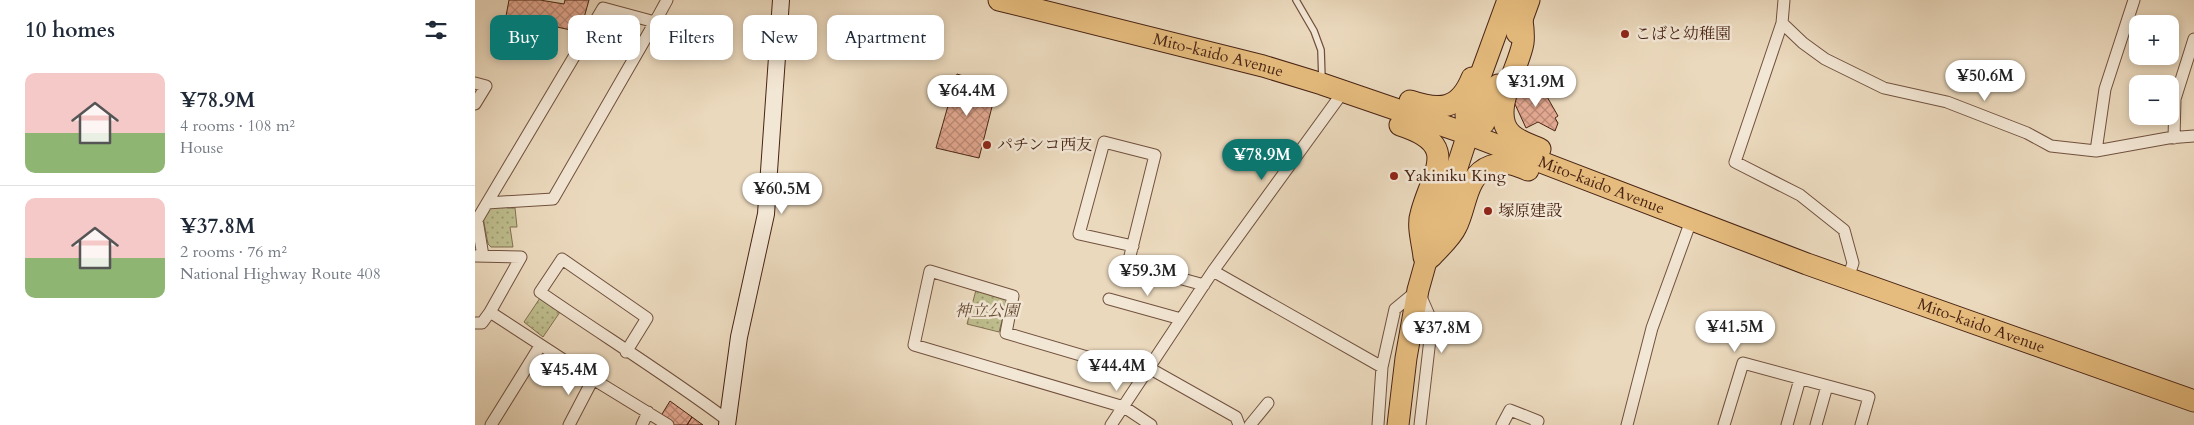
<!DOCTYPE html>
<meta charset="utf-8">
<style>
body{margin:0;font-family:Cardo,"Noto Serif JP",serif;background:#f6f6f7;color:#1f2937;height:100vh;display:flex;flex-direction:column;font-size:19px;white-space:nowrap}
*{box-sizing:border-box;margin:0}
p{font-size:16px;color:#747a83}
.icon{flex:none;width:28px;height:28px;fill:none;stroke:currentColor;stroke-width:2;stroke-linecap:round;stroke-linejoin:round}
.map{position:relative;flex:1;overflow:hidden}
.panel{display:flex;flex-direction:column;background:#fff;width:475px}
.panel>*{flex:none}
.banner{position:absolute;left:15px;top:15px;width:475px;height:45px;display:flex;gap:10px}
.tools{position:absolute;left:1654px;top:15px;display:grid;gap:10px}
.tools a{display:grid;place-items:center;width:50px;height:50px;border-radius:10px;background:#fff;box-shadow:0 2px 8px #0003;font-size:25px}
.price{position:absolute;translate:-50% -42px;padding:0 11px;border-radius:18px;background:#fff;color:#222;font-size:16px;line-height:32px;filter:drop-shadow(0 1px 2px #0008)}
.price::after{content:'';position:absolute;left:50%;top:30px;width:15px;height:11px;margin-left:-8px;background:inherit;clip-path:polygon(0 0,100% 0,50% 100%)}
.price.active{background:#0f766e;color:#fff}
ul{padding:0;list-style:none}
li{display:flex;align-items:center;gap:15px;height:125px;padding:0 25px}
li+li{border-top:1px solid #e0e1e3}
li span{display:grid;place-items:center;flex:none;width:140px;height:100px;border-radius:10px;color:#555}
li>.icon{margin-inline-start:auto}
span .icon{width:60px;height:60px;fill:#fffc;stroke-width:1}
li b{font-size:21px}
h2{display:flex;justify-content:space-between;align-items:center;height:60px;padding:0 25px;font-size:21px}
.pill{padding:0 18px;border-radius:10px;background:#fff;box-shadow:0 2px 8px #0003;font-size:18px;line-height:45px}
.pill.active{background:#0f766e;color:#fff}
main{display:flex;flex:1;min-height:0}
.map>svg:first-child{display:block}
</style>
<main>
<section class="panel">
<h2>10 homes<svg class="icon" aria-label="filters" viewBox="0 0 24 24"><path d="M4 7h16M4 17h16"/><circle cx="9" cy="7" r="2"/><circle cx="15" cy="17" r="2"/></svg></h2>
<ul>
<li><span style="background:linear-gradient(#f6c9c9 60%,#8fb573 0)"><svg class="icon" aria-label="home" viewBox="0 0 24 24"><path d="M3 11l9-7 9 7M6 9v11h12V9"/></svg></span><div><b>¥78.9M</b><p>4 rooms · 108 m²</p><p>House</p></div></li>
<li><span style="background:linear-gradient(#f6c9c9 60%,#8fb573 0)"><svg class="icon" aria-label="home" viewBox="0 0 24 24"><path d="M3 11l9-7 9 7M6 9v11h12V9"/></svg></span><div><b>¥37.8M</b><p>2 rooms · 76 m²</p><p>National Highway Route 408</p></div></li>
</ul>
</section>
<div class="map">
<svg width="1719" height="425" viewBox="0 0 1719 425">
<defs>
<pattern id="grass-dots" width="8" height="8" patternUnits="userSpaceOnUse" patternTransform="scale(1.25)"><rect width="8" height="8" fill="#bebd8d"/><path d="M2 2h.1M6 6h.1" fill="none" stroke="#9c9972" stroke-width="1.8" stroke-linecap="round"/></pattern>
<pattern id="building-cross-hatch" width="8" height="8" patternUnits="userSpaceOnUse" patternTransform="scale(1.25)"><rect width="8" height="8" fill="#e5aa93"/><path d="M0 0l8 8M0 8l8-8" fill="none" stroke="#bc8a77"/></pattern>
</defs>
<rect width="100%" height="100%" fill="#ebd9bd"/>
<filter id="stains"><feTurbulence type="fractalNoise" baseFrequency=".004" numOctaves="4"/><feColorMatrix values="0 0 0 0 .2 0 0 0 0 .09 0 0 0 0 .02 0 0 0 .5 -.17"/></filter>
<radialGradient id="worn" r=".72"><stop offset=".6" stop-color="#630" stop-opacity="0"/><stop offset="1" stop-color="#630" stop-opacity=".3"/></radialGradient>
<path fill="url(#grass-dots)" stroke="#837050" d="M32,202V208H40L42,227H35L38,247H16L13,244L8,217L15,205Z
M501,290L533,298L524,332L492,324Z
M65,298L85,312L68,337L49,322Z"/>
<path fill="url(#building-cross-hatch)" stroke="#482414" d="M34,0H65L89,4L90,0H114L105,32L31,16Z
M482,74L522,87L504,158L461,148Z
M1047,84L1055,86L1058,92L1067,88L1083,116L1080,118L1083,123L1080,131L1063,122L1051,128L1039,102Z
M195,401L217,417L212,425H193L184,419Z
M217,417L228,425H212Z"/>
<g fill="none" stroke-linecap="round" stroke-linejoin="round">
<g stroke="#71513e" stroke-width="8">
<path id="lane" d="M821,0L839,31L846,50L847,80"/>
</g>
<g stroke="#71513e" stroke-width="13">
<path id="street" d="M1309,0L1307,23L1260,162L1325,195L1369,230L1378,263L1373,278
M128,8L180,22L78,199L12,203Z
M180,22L192,0
M1307,23L1328,43L1350,59L1409,88L1472,102L1552,133L1576,146L1621,151L1693,138L1719,136
M0,83L11,86L0,104
M1699,138L1700,99L1719,39
M1621,151L1630,89L1659,0
M658,246L604,234L629,142L680,155L653,264L729,285
M0,256L46,257L15,312
M8,256L2,220L12,203
M738,271L907,367
M634,299L706,319
M0,323H7L15,312L118,379L193,425
M151,352L172,318L87,259L65,292C127,335 192,375 252,420
M674,368L761,417L764,425
M670,374L531,333L538,296L455,271L439,345L649,407L676,425
M16,425L65,346
M94,425L118,379
M167,425L173,412
M636,425L738,271L868,92
M775,425L793,403
M903,425L907,367L920,309L943,290L957,322L945,425
M1027,425L1035,410L1063,421L1061,425
M1152,425L1177,328L1217,218
M1249,425L1268,363L1394,397L1386,425
M1312,425L1325,379
M1341,425L1352,386"/>
</g>
<g stroke="#482414" stroke-width="18">
<path id="secondary" d="M252,425L264,337L291,214L306,0"/>
</g>
<g stroke="#482414" stroke-width="23">
<g id="highway">
<path id="s1" d="M524,0L788,66L847,84L993,134L1332,264L1719,401"/>
<path d="M1047,20C1048,27 1049,36 1048,43C1044,68 1013,114 1037,135C1045,142 1056,145 1065,149"/>
<path d="M1042,33L1054,0"/>
<path d="M935,101C965,111 984,110 997,78"/>
<path d="M925,125C987,145 957,171 946,214C942,226 948,245 949,257"/>
<path d="M993,134L1009,123L1023,85"/>
<path d="M956,257C964,248 976,238 981,227C992,206 990,175 1016,166C1031,161 1039,164 1053,170"/>
<path d="M923,425L931,358L943,290L950,265L993,134L991,115L1033,0"/>
</g>
</g>
<use href="#lane" stroke="#f2e6d4" stroke-width="5.5"/>
<use href="#street" stroke="#f2e6d4" stroke-width="11"/>
<use href="#secondary" stroke="#f2e6d4" stroke-width="16"/>
<use href="#highway" stroke="#e6bc7e" stroke-width="21"/>
</g>
<g fill="#8f2418" stroke="#f2e6d4" stroke-width="2">
<circle cx="1150" cy="34" r="5"/>
<circle cx="512" cy="145" r="5"/>
<circle cx="919" cy="176" r="5"/>
<circle cx="1013" cy="211" r="5"/>
</g>
<g text-anchor="middle" dominant-baseline="central" stroke-width="5" stroke-linejoin="round" paint-order="stroke">
<g font-size="16" fill="#482414" stroke="#f2e6d4" text-anchor="start">
<text x="1160" y="34">こばと幼稚園</text>
<text x="522" y="145">パチンコ西友</text>
<text x="929" y="176">Yakiniku King</text>
<text x="1023" y="211">塚原建設</text>
</g>
<g font-size="16" fill="#482414" stroke="#f2e6d4">
<text stroke="none"><textPath href="#s1" startOffset="226">Mito-kaido Avenue</textPath></text>
<text stroke="none"><textPath href="#s1" startOffset="631">Mito-kaido Avenue</textPath></text>
<text stroke="none"><textPath href="#s1" startOffset="1036">Mito-kaido Avenue</textPath></text>
</g>
<g font-size="16" font-style="italic" fill="#664a32" stroke="#f2e6d4">
<text x="512" y="311">神立公園</text>
</g>
</g>
<rect width="100%" height="100%" filter="url(#stains)"/>
<rect width="100%" height="100%" fill="url(#worn)"/>
</svg>
<div class="tools">
<a>+</a>
<a>−</a>
</div>
<b class="price" style="left:1510px;top:102px">¥50.6M</b>
<b class="price" style="left:1061px;top:108px">¥31.9M</b>
<b class="price" style="left:492px;top:117px">¥64.4M</b>
<b class="price active" style="left:787px;top:181px">¥78.9M</b>
<b class="price" style="left:307px;top:215px">¥60.5M</b>
<b class="price" style="left:673px;top:297px">¥59.3M</b>
<b class="price" style="left:1260px;top:353px">¥41.5M</b>
<b class="price" style="left:967px;top:354px">¥37.8M</b>
<b class="price" style="left:642px;top:392px">¥44.4M</b>
<b class="price" style="left:94px;top:396px">¥45.4M</b>
<div class="banner">
<a class="pill active">Buy</a>
<a class="pill">Rent</a>
<a class="pill">Filters</a>
<a class="pill">New</a>
<a class="pill">Apartment</a>
</div>
</div>
</main>
